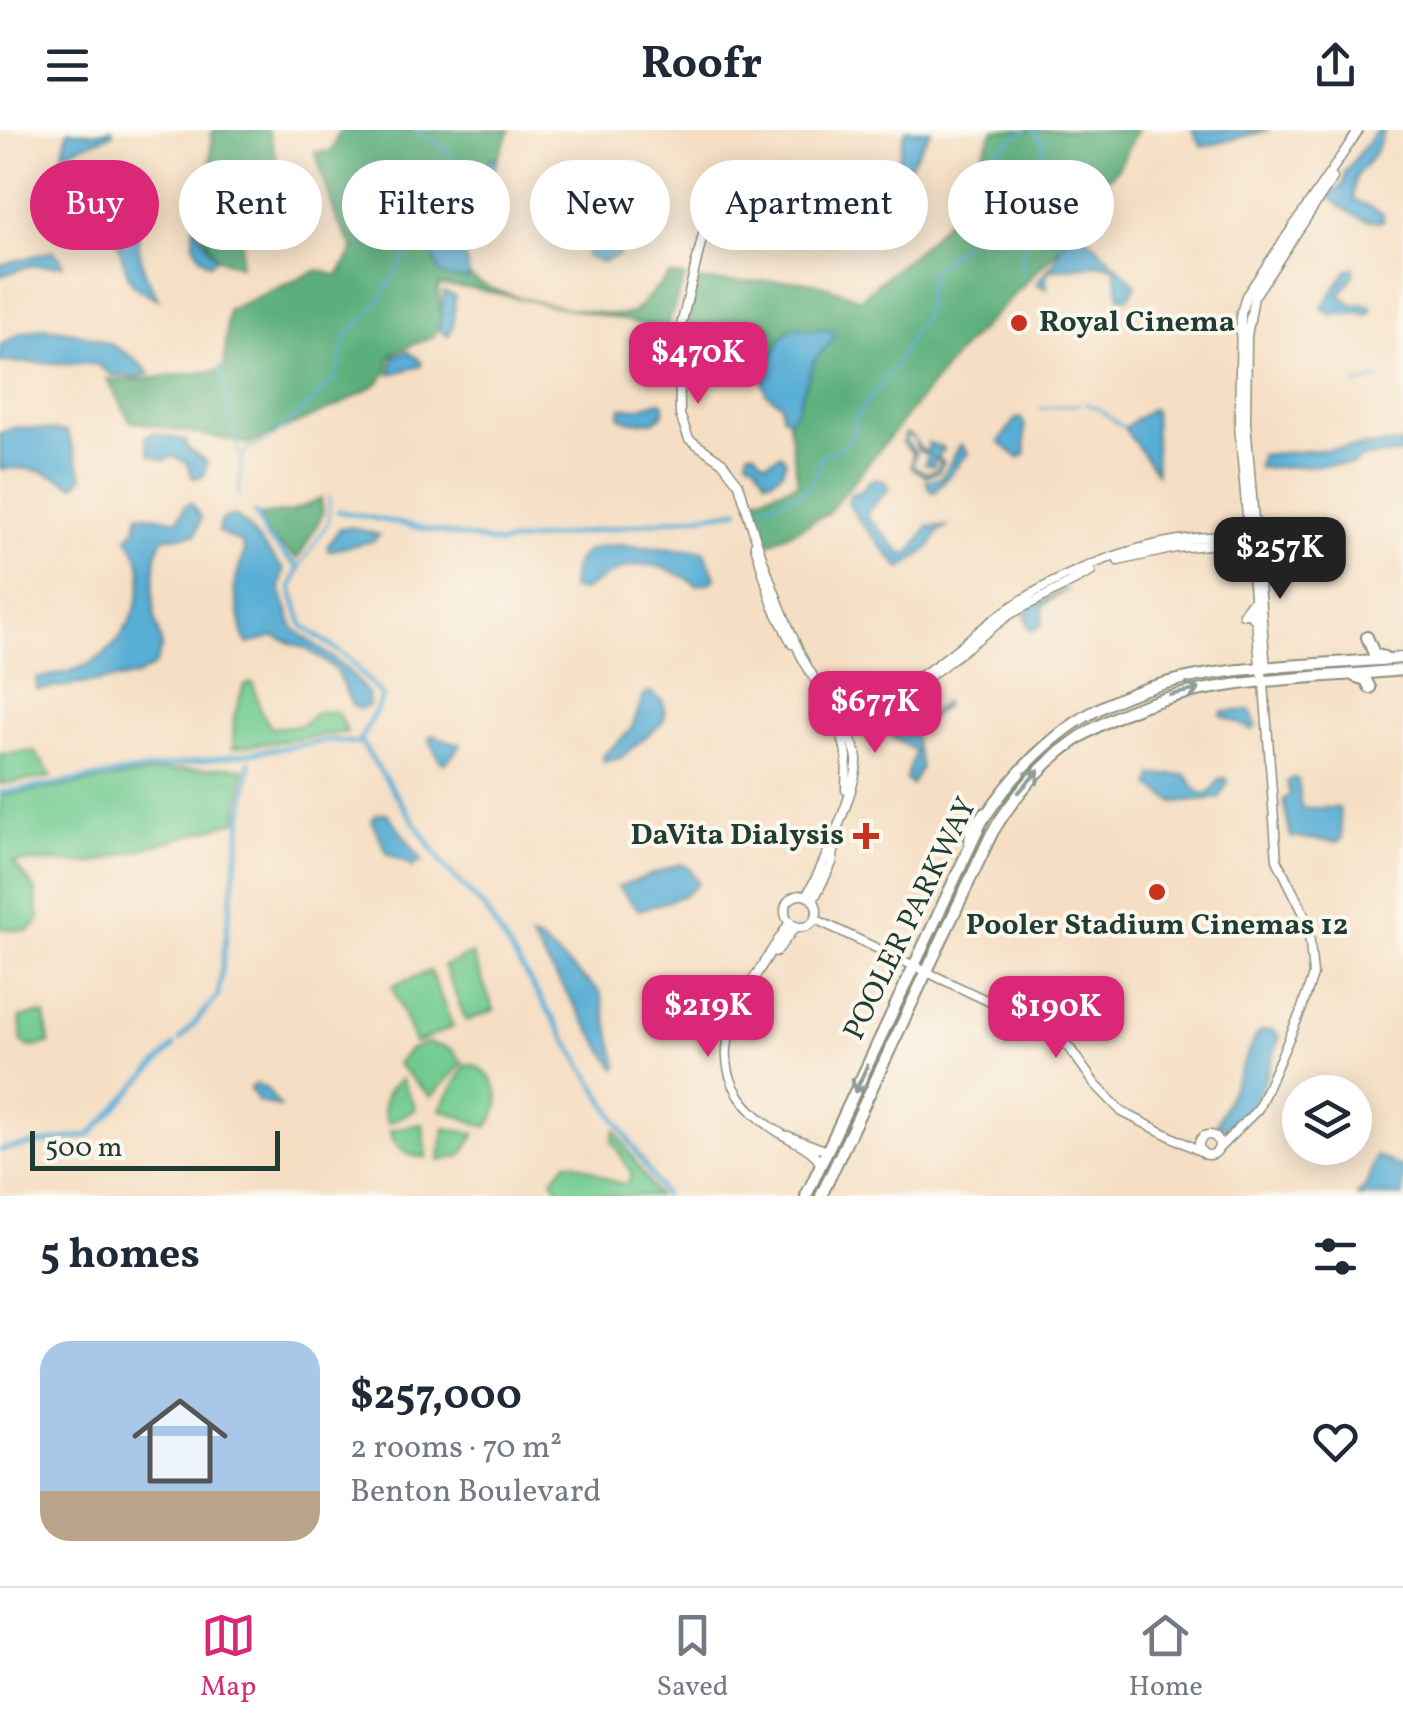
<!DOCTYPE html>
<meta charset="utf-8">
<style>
body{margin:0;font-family:Vollkorn,serif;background:#f6f6f7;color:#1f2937;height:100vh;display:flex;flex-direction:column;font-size:38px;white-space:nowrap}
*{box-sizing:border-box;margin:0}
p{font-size:32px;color:#747a83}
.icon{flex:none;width:55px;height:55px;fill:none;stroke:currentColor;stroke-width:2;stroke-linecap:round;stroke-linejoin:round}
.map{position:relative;height:1066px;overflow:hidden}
.sheet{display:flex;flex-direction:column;background:#fff;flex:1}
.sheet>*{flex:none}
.top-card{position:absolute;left:30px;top:30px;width:1345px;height:90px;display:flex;gap:20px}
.tools{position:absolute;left:1282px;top:945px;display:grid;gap:20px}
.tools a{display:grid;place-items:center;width:90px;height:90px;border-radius:50%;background:#fff;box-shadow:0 5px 25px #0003;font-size:50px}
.scale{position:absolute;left:30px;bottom:25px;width:250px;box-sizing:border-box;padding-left:10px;border:5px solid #1f3d34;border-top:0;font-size:28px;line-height:35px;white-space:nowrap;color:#1f3d34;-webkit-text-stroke:8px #fbf7ec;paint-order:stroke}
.price{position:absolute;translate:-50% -85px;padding:0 22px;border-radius:20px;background:#db2777;color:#fff;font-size:32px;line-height:65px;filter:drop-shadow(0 2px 5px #0008)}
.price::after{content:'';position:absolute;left:50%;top:60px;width:30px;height:22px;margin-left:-15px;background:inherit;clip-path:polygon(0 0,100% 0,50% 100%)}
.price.active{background:#222;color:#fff}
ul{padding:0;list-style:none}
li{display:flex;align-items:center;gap:30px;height:250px;padding:0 40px}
li span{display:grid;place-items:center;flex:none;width:280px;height:200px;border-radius:30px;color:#555}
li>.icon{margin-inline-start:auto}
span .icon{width:120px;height:120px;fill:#fffc;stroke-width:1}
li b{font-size:42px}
h2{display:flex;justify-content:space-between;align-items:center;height:120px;padding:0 40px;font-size:42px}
.pill{padding:0 35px;border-radius:45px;background:#fff;box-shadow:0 5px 25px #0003;font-size:35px;line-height:90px}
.pill.active{background:#db2777;color:#fff}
header{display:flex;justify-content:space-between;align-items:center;height:130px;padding:0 40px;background:#fff;font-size:45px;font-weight:700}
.menu{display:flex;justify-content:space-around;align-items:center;height:140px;border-top:2px solid #e0e1e3;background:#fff;font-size:28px;color:#747a83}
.menu a{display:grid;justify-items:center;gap:5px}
.menu .active{color:#db2777}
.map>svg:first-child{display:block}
</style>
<header><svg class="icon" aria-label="menu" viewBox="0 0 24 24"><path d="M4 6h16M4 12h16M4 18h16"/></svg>Roofr<svg class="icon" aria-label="share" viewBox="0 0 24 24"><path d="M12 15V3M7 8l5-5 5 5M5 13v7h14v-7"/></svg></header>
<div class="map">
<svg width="1403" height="1066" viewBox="0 0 1403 1066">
<rect width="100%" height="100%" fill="#fbf7ec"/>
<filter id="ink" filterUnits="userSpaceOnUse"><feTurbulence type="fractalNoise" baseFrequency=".01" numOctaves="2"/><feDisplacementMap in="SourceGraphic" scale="20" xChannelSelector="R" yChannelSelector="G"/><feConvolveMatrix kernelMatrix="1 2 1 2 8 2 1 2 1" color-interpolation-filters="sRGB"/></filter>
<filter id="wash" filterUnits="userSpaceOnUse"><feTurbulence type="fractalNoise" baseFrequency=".0048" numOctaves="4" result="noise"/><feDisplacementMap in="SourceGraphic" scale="40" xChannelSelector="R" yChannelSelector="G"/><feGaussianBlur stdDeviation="2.25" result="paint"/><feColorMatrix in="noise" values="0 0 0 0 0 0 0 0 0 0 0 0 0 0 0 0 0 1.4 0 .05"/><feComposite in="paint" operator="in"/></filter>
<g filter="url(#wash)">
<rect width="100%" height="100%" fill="#f5dec3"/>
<path fill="#71cb91" stroke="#488462" stroke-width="2.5" d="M253,553L260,580L271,598L301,595L318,582L336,581L347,602L233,618L234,587L244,555Z
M34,621L52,647L0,654V624Z
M231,637L244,639L237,691L95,733L13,732L35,759L39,790L29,801L0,798V666L163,641Z
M472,824L494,880L466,891L444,836Z
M430,841L453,897L415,913L392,856Z
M36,884L45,885L49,914L31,917L22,913L20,888Z
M427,913L451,919L463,933L431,967L397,934L409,920Z
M471,934C498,946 508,973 487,997L440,979L466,935Z
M401,949L416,979L388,993C379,974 385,960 401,949Z
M421,994L423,995L427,1027C408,1028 394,1019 390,1000Z
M445,998L475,1004L474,1007L461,1026L439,1031Z
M615,1000L657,1066H564L552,1050L566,1032C594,1035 600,1052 627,1054L632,1044L612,1011Z"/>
<path fill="#5caf7b" stroke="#3e7658" stroke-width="2.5" d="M212,0H268L283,49C245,82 244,87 240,136L216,128L197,89L210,41Z
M340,0H510L496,33L494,27H491L476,58L439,111L466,149L469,145C490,167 589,184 621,185L633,183L669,145L685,147L666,199L476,159L438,155L441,188L434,206L395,222L390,228L388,242L377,254L342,274L249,314L130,291L107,249L127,251L224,240L228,180L318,140L338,146L354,119L337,90L315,22H331Z
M994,0H1138C1124,17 1127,33 1108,48L1094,37L1055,68L1083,94L961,219L827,384L770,413L750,370L798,353L788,290C802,278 803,253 811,236C818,222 831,217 833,201L818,198L811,202L794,197L782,207L770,231L685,230V193L699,150C733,155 763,149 797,151C819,152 840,161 860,169C894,137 936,111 961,71C974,49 981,22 994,0Z
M321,369L323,384L298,429L270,408L258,386L290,382Z"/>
<path fill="#59aed5" stroke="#3c7684" stroke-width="2.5" d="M68,0L94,3L112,0L113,4L63,23Z
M906,0H931L900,51L860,90L851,91L849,84C871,72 893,48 900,23C902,15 902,8 906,0Z
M1192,0H1269L1202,17Z
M1377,0H1385C1381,7 1379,18 1374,24C1360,44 1352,41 1354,69L1383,84V91C1364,94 1342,79 1328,66L1344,54L1345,42Z
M491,27H494L496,33L463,120L469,145L466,149L446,147L439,143L433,123L476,58Z
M129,41L134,42L139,119L145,143L158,169L135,157L129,148L114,102Z
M611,64C625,79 628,109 618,126L602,132L586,127L604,73Z
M194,95L216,128L210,134C194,126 192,111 194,95Z
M1080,100L1136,155L1128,168H1120L1115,138L1103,134L1050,140L1046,144L1047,159L1036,154L1055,131L1061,115Z
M52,121L61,128L63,135L29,136L0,146V135Z
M1354,138V144L1340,165L1352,174L1370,175L1372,181L1367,185L1359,182L1332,185L1322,178L1348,139Z
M444,162L455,166L453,196L448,206L439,200Z
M794,197C813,203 818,196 833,201L835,207L814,231L795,283L788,290L782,284L781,274L766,263L762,248L782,207Z
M43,198C80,200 125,214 150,244L133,248L112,245L96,234L0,232V215L22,203Z
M408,221L421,231V236L391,244L394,226Z
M660,271L664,274L663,284L654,292L629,291L619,286L621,278H637Z
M1151,279L1154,281L1156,343L1124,298Z
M1020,288L1024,293L1026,324L1019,328L999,312L1015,290Z
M15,297L67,302L83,347L74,356C49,341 28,336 0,339V303Z
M154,303L186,311V317L207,332L204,346L193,348L187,333L173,326L164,330L149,324L146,307Z
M906,303L915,309L907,305L904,309L915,323L912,335L925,343L938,340L940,331L934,328V336L925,334L928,325L918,320L915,311L923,321H928V313L942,317L944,320L937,325L943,332L939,341L926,346L911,337L913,323L902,313Z
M1403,313V323L1364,327L1353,334L1258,338L1260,325Z
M961,314L968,323L935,362L931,361L926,351L941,348Z
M749,321H755L762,330L767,332L781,324L786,330L782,341L773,349L766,350L756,333L747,329Z
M876,349L885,351L889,359L867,381V386L903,425L911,422L929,396L947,397L939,401L930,417L901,439L859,390L848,373L850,364L861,362L869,351Z
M191,373L201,388L196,404L163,408L156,425L153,460L155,490L162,517L155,535L137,546L37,560L36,549C56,545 78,541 96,530C132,508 159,442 127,408L136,398L139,384L178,390L185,376Z
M234,386C245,390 270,426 284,439L280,458L294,499L347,539L368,564L369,576L359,579L352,575L336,540L307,519L274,506L249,514L244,509L234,457L244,421L242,413L219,402C220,391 222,387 234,386Z
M351,397L379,405L373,411L328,421V415L340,398Z
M618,415L704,421L715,447L711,452L697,455C652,424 626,431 583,461L571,459C572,423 586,417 618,415Z
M1068,458L1043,475L1042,494L1034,500L1029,498L1024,481Z
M650,562L663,572L665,587L661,594L620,628L604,632L603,626L631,600L644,565Z
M943,573L945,576L913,602L921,637L911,655L906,650L915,621L892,607L896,597L908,601Z
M1250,580L1256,595L1252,600L1221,585L1222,582Z
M432,605L461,615L445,633L440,631L429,609Z
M1153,645H1186C1194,654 1194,666 1210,663L1220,649L1226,648L1228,652L1219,668L1174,672L1151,656Z
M1293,648L1298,650L1301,678H1339L1342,708L1338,712L1291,707L1283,670L1290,665L1287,652Z
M387,683L423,732L419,731L412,738L408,733L388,724L372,691L376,685Z
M680,734L689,738L698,753C685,770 657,773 639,780L618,757Z
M531,808L540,811L600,862L618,935L616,939Z
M1272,900L1280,906C1269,937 1255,998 1215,998L1255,907L1261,901Z
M255,954L267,959L280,977L259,972L250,958Z
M1376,1026L1403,1038V1066H1357L1366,1056Z"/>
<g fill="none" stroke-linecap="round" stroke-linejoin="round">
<path stroke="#59aed5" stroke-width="2.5" d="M1022,147V127L1029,99V59L1044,16L1034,0
M220,235C230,265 225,298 241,325
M1356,254L1380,249
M1085,274C1100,276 1110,290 1124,297
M1040,279L1079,274
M239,366L241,331L247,320L274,306L336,248L346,207L381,169L442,63L452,38L450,22L415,0
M750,379C788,366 814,369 822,325L845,315L854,302L855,288L892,240L924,184L931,141L974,104L988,67L993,23L1026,0
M299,438L329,391V366
M179,911L181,909
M174,916L175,915"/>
<path stroke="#59aed5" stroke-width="5" d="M338,381L500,414L739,380
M255,383L267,408L299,438L291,458L303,496L348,528L383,567L359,612
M0,663L332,610L362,614L444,736L484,778L664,1066
M181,909L218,866L250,632
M0,1020L90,1005L174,916"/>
</g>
</g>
<g filter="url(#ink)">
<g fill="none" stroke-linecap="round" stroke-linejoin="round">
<g stroke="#8a8e7c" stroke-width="11">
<path id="tertiary" d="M706,92L679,204L680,285L689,309L722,332L739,354C755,410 775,468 799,521C812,551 854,602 857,629C859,652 820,744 806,766
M755,415L773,476L792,514
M1118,431L1176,418L1252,411
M1251,473L1243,484H1250L1256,491
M1266,539L1246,292L1247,206L1254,167L1333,48
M835,585C862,573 894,563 919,547C949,528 975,502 1005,481C1073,434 1168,399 1252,408
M838,591L921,553L1009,485L1091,442
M838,591L847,626L846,660
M785 781a16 16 0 1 1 32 0a16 16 0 1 1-32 0Z
M813,771L832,733L837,705
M815,789L1007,880L1069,917L1095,954L1122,982L1202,1022
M790,792C743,866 680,940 780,1003C794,1012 816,1019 820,1035
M776,822L796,796
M1199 1015a10 10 0 1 1 20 0a10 10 0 1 1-20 0Z
M788,1006L827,1021
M1218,1019L1258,979L1301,881L1313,845L1308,792L1277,730L1264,553L1260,535L1239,295L1241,183L1246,166L1359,0"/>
</g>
<g stroke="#8a8e7c" stroke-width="14">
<path id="primary" d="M1367,507L1374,524L1384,527
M1354,546L1366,550L1370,558
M970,712L971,701L967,691L978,690L985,683
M806,1066L982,691C1093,523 1225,544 1403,528
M821,1066L992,703C1089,541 1238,556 1403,540"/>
</g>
<use href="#tertiary" stroke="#fff" stroke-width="8"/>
<use href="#primary" stroke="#fff" stroke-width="10"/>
</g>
<defs><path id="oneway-shaft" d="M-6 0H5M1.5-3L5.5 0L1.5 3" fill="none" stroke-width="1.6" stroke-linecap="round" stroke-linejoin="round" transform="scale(2.5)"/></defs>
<g stroke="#8f9e9a">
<use href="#oneway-shaft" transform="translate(1185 562) rotate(-11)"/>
<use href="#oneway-shaft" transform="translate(1029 651) rotate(-48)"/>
<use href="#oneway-shaft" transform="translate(861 949) rotate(115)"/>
</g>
</g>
<g fill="#c8321e" stroke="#fbf7ec" stroke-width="4">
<circle cx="1019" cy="193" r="10"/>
<path d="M861 691h10v10h10v10h-10v10h-10v-10h-10v-10h10z"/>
<circle cx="1157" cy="762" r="10"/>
</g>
<g text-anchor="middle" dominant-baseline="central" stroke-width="8" stroke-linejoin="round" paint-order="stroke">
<g font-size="30" font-weight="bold" fill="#1f3d34" stroke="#fbf7ec" text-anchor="start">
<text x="1039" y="193">Royal Cinema</text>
<text x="844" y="706" text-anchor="end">DaVita Dialysis</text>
<text x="1157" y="796" text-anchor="middle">Pooler Stadium Cinemas 12</text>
</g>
<g font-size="30" fill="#1f3d34" stroke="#fbf7ec">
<text transform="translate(911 789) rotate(-64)">POOLER PARKWAY</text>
</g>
</g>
</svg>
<div class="tools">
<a><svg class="icon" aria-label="layers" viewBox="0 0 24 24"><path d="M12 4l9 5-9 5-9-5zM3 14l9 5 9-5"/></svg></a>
</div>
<div class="scale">500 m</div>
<b class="price" style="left:698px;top:277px">$470K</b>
<b class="price active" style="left:1280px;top:472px">$257K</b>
<b class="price" style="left:875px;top:626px">$677K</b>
<b class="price" style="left:708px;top:930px">$219K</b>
<b class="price" style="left:1056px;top:931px">$190K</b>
<div class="top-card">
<a class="pill active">Buy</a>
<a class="pill">Rent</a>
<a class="pill">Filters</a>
<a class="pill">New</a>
<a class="pill">Apartment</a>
<a class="pill">House</a>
</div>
</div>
<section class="sheet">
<h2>5 homes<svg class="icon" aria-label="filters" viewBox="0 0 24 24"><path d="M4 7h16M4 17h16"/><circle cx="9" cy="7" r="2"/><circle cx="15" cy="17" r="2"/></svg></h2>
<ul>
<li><span style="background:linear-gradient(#a9c7e8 75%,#b9a48a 0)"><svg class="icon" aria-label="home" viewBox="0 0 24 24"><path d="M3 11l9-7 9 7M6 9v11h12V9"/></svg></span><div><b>$257,000</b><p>2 rooms · 70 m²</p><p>Benton Boulevard</p></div><svg class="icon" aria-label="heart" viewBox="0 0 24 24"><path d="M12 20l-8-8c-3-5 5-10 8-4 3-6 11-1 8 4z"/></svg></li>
</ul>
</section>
<nav class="menu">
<a class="active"><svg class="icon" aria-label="map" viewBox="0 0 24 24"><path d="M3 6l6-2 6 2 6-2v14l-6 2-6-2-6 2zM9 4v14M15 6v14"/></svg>Map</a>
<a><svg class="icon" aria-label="saved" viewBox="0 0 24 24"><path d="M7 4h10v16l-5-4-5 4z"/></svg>Saved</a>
<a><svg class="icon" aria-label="home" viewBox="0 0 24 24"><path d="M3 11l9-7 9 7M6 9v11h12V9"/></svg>Home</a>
</nav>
